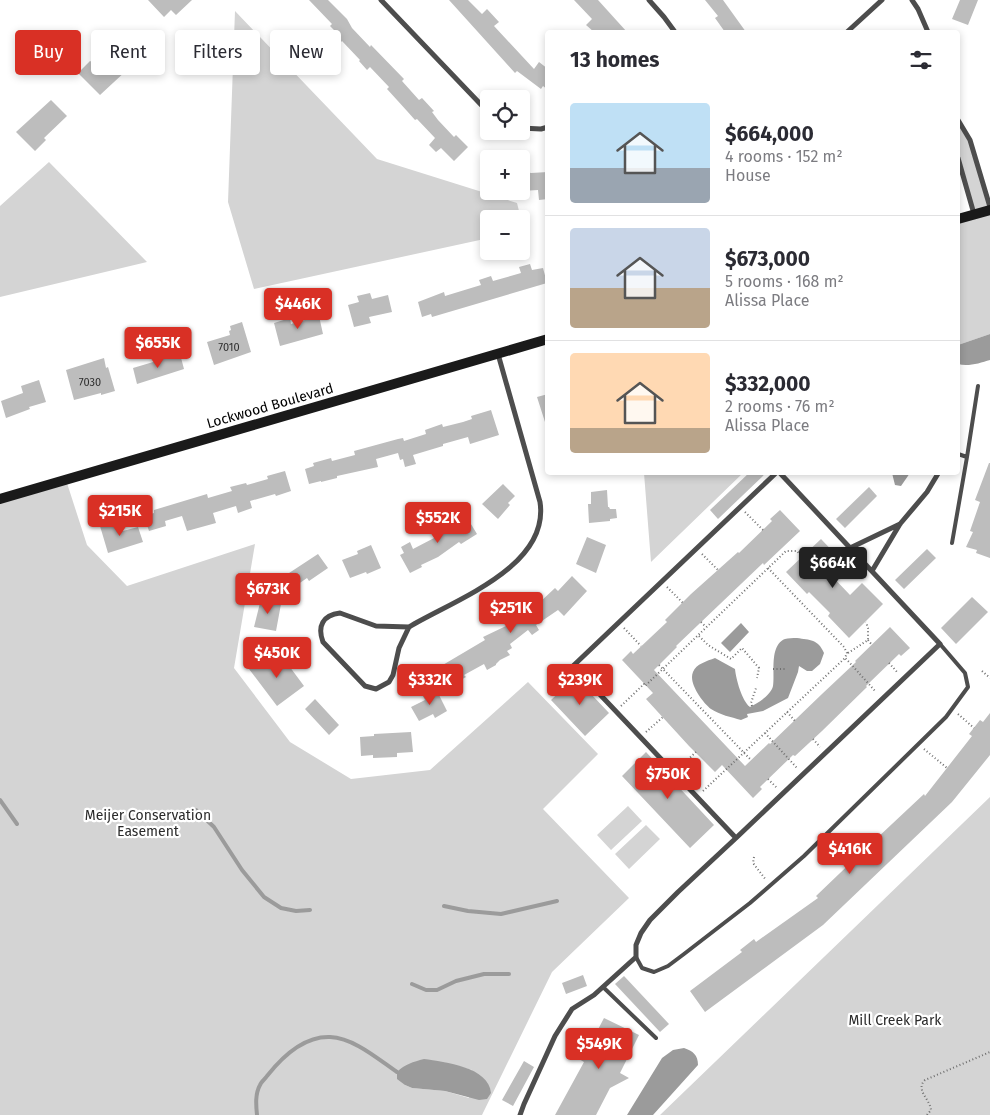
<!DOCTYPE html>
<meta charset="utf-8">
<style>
body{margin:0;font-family:"Fira Sans",sans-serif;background:#f2f2f3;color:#2b2b33;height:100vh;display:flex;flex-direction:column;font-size:19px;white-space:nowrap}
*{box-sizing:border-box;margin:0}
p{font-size:16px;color:#7c7c81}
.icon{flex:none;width:28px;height:28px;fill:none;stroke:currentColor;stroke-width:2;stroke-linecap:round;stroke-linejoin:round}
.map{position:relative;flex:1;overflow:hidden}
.panel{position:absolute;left:545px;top:30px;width:415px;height:445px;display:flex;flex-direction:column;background:#fff;border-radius:5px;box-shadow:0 2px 8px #0003}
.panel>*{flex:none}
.top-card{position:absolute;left:15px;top:30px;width:455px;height:45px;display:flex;gap:10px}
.controls{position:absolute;left:480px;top:90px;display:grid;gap:10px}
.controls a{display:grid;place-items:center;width:50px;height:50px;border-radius:5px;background:#fff;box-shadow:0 2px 8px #0003;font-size:25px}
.price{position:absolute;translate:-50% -42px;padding:0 11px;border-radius:5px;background:#d93025;color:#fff;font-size:16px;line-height:32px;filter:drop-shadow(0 1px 2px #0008)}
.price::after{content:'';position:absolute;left:50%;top:30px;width:15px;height:11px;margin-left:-8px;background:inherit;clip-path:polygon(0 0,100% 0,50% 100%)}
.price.active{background:#222;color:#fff}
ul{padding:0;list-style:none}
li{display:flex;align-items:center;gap:15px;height:125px;padding:0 25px}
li+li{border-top:1px solid #e1e1e2}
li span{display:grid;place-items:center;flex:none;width:140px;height:100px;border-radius:5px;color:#555}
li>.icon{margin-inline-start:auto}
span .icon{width:60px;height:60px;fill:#fffc;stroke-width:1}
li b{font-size:21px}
h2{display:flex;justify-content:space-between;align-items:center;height:60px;padding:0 25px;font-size:21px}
.pill{padding:0 18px;border-radius:5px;background:#fff;box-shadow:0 2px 8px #0003;font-size:18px;line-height:45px}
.pill.active{background:#d93025;color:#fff}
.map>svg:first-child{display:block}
</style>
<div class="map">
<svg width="990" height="1115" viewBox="0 0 990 1115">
<rect width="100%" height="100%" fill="#fff"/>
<path fill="#d4d4d4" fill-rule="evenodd" d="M235,11L377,159L517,203L521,219H489V238L254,289L228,202Z
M958,120L970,140L990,207V334L958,345V219L974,214L958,158Z
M49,162L147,262L0,297V206Z
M644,473V472L743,473L651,562Z
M66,480L87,545L127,586L255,544L234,668L290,742L351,779L430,770L528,682L598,754L543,809L629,898L552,972L482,1115H0V499ZM424,1060L446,1063L472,1070L469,1098L445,1091L412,1088L405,1085Z
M990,797V1115H660Z
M628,806L642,821L611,850L597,835Z
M646,825L660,839L629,869L615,854Z"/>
<path fill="#9b9b9b" d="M990,334V360C980,363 968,367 958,364V345Z
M892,473V472L910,473L901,486L895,485Z
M741,623L749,632L730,652L721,643Z
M797,638C810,640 818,639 824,653L820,664L812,671H807L799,666L798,672L788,698L763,711L747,714L748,717L741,720C731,717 720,715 711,709C703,703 688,683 693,672C696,664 707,661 715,658L735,669C736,679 742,701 750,707C758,703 771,695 773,686C775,674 769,645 785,639C788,638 793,638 797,638Z
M684,1048C693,1051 698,1055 698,1065L653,1115H627L662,1058L673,1050Z
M424,1059C445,1062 489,1067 491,1093L487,1099L479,1100L445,1091L412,1088L405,1085L397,1079V1072C405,1064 413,1062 424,1059Z"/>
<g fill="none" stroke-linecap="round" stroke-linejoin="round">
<path stroke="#9b9b9b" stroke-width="4" d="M0,800L17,824
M196,810L214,827L242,870L264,897L281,908L296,911L310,910
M444,906L468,911L501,914L557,901
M412,984L426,990H437L456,981L484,974H509
M257,1115C256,1105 255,1094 260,1085C261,1082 265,1079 267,1076C282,1057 304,1036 330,1037C354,1038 378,1059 397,1072"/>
</g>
<path fill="#bdbdbd" d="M148,0H192L176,15L171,10L164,17Z
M309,0H328L347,19L352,28L370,47L371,45L404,79L402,81L419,100L422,98L434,111L432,112L438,120L454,137L456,135L468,147L454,161L441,148L436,152L429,145L435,138L417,119L415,120L407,111L387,89L389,87L370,67L367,70L359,61L360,60L342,41L335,48L327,39L335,31L330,26L332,24Z
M449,0H468L482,14L487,9L499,22L494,26L534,69L539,62L548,69V90L543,86L541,89L517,71L515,73Z
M574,0H598L627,32H594L586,25L592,19Z
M705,0H723L746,32H725L715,18L718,16Z
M960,0H978L968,25L952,19Z
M113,38L132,58L124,67L127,70L100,95L78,73L90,61L92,62Z
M51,100L67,116L44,138L46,140L35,151L16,132Z
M521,170L531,173L548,172V199L539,200L538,190L521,191Z
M530,264L532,270L543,268L547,283L432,317L431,314L422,317L418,302L444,292L445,296L481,285L479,280L491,276L493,281L521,273L519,267Z
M370,293L372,299L388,295L392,312L369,317L371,323L354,327L348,305L359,302L357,296Z
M319,316L323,334L280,346L274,323L290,318L291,324Z
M242,322L251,352L214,365L207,342L230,335L229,331L231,330L230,326Z
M180,354L184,369L137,384L133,368Z
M104,358L106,368L108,367L115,391L101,395V393L74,400L66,370Z
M39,380L46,402L29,407L30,409L6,418L1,401L23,393L21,386Z
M548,394V422H545L537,397Z
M491,410L499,435L470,444L468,437L443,444V446L413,455L416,464L405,467L403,459L400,460L398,453L376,459L378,467L337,476V478L321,482V481L309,484L305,469L314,466L313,463L331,458L332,461L355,455L354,451L398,439L403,438L404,441L426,434L425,430L442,424L443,427L463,422L472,419L471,416Z
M989,463H990V558L976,553L977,550L966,547L973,532L970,531L980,502L975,500Z
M285,471L291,491L276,496L275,494L250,501L252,508L238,513L236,506L213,513L216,523L187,531L182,516L165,521L166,526L149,531L144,516L154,513V510L207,494L208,498L232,491L230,487L246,483L247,485L268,479L267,476Z
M750,472H767L718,519L710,510Z
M503,484L515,496L508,503L510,505L498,519L482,504Z
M869,487L877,496L845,528L836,519Z
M607,490L608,507H609L610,509H616L617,518L610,519V521L589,523L588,504H591V492Z
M780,510L800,531L764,565L763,563L676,646L677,647L654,670L745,766L769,743L770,744L822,694L856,662L855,661L890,627L910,648L901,656L899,654L866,686L867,687L822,731L795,756L793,755L760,787L762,789L753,798L722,765L715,772L689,746L646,699L653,693L622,660L631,651L633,654L667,622L665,620L691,594L738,552L739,553L772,521L770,519Z
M463,511L477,534L461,544L459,542L438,557L421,565L422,567L410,573L400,555L404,553L401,547L410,542L413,549L436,537L455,524L451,519Z
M115,521L119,532L138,527L143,542L108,553L100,526Z
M587,537L606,545L596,573L576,564Z
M821,539L842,561L829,573L850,595L862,583L883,604L849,638L828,616L830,613L809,592L807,594L786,572Z
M371,545L381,568L367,574L366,572L350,578L342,560L358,554L357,551Z
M927,549L936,558L904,589L895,580Z
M318,554L328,568L309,581L307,578L294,587L286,575Z
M572,576L587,591L564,616L558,610L536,625L539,630L532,635L528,630L510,644L512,648L507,651L510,655L500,660L496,664V665L487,670L484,664L464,675L466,677L446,688L436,669L485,640L483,637L506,626L538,602L539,603L555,588L558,591Z
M972,597L988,612L956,644L941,628Z
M261,599L281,604L276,631L254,627Z
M281,655L304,686L277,706L249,669L263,659L268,665Z
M575,677L609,713L585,736L551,700Z
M436,689L447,711L435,718L433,714L419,721L411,707L425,700L423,696Z
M315,699L339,725L329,735L305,709Z
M990,713V755L952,802L823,925L705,1012L690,991L742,952L740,950L754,939L756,942L818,898L816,896L863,851L861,849L874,837L876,839L924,794L925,796L972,736L969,734L980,720L983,722Z
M411,732L413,752L397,753V757L373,758V755L361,756L360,737L374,736V734Z
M646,752L714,825L690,848L622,776Z
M583,975L587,986L566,994L562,983Z
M624,976L669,1024L660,1032L615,984Z
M604,1018L639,1035L620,1073L629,1078L610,1088L596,1115H555L584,1062L579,1059L589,1040L592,1041Z
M524,1061L534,1067L513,1106L502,1100Z"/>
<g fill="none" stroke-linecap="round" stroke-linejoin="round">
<path stroke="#6f6f6f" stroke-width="2" stroke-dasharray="1 2.5" stroke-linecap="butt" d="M745,512L763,530
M702,554L718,570
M768,568L844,647L847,653L845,658L849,662L876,692
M667,587L683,603
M701,622L706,627
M624,628L641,646
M699,636L708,645L731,659L742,648L759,668L757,678
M868,640L872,645
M848,653L868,640V628L866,622
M889,663L898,673
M659,665L751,760
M773,669H786
M982,671L990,678
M621,706L644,684L645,686L786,551H797L802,557
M752,706L751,703L756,688
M787,712L795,721
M958,714L974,728
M646,732L663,717
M765,733L797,768
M813,739L820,747
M924,749L947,768
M680,767L696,752
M768,779L777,788
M703,791L845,658
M754,857L753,863L766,880
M927,1115L931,1110C930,1099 915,1090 925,1080L990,1052"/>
<path stroke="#4d4d4d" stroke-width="4" d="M958,454L967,457L978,386
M952,543L967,457
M636,957L642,968L654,972L668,966L684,954L750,903L804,856L946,717L968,687L965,673L940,644
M603,987L656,1038"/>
<path stroke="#4d4d4d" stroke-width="5" d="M381,0L489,113
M649,0L664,17L675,32
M912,0L918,9L928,32
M847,32L882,0
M958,120L970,140L990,207
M521,128L541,129L548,127
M958,158L974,214
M777,472L573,666L736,838L940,644L779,472
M850,548L900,524
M872,571L900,524L927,492L939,472
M340,613L376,626L409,627L399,648L393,675L389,682L376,689L365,686L323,642C317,626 323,615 340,613Z
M409,627C454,600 550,567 540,502L498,354
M520,1115L524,1104L555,1036L572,1009L594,995L636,957V945L641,933L650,920L678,892L736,838"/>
<path stroke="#1a1a1a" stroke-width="10" d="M958,219L990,210
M0,499L548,339"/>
</g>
<g text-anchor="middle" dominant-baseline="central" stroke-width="4.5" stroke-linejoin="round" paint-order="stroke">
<g font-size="11" fill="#2f2f2f">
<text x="229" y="347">7010</text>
<text x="90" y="382">7030</text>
</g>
<g font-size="14" fill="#000" stroke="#fff">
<text transform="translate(270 406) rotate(-16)">Lockwood Boulevard</text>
</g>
<g font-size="14" fill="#2b2b2b" stroke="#fff">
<text x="148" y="815">Meijer Conservation<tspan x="148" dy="16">Easement</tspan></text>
<text x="895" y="1020">Mill Creek Park</text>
</g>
</g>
</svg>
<div class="controls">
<a><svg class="icon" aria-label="locate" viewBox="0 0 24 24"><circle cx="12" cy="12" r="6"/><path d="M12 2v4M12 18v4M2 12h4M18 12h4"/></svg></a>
<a>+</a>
<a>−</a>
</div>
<b class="price" style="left:298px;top:330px">$446K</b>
<b class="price" style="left:158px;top:369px">$655K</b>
<b class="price" style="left:120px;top:537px">$215K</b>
<b class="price" style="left:438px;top:544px">$552K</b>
<b class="price active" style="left:833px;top:589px">$664K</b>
<b class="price" style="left:268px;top:615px">$673K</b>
<b class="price" style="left:511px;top:634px">$251K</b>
<b class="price" style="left:277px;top:679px">$450K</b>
<b class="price" style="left:430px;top:706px">$332K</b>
<b class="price" style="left:580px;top:706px">$239K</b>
<b class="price" style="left:668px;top:800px">$750K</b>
<b class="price" style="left:850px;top:875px">$416K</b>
<b class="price" style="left:599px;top:1070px">$549K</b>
<div class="top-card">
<a class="pill active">Buy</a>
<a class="pill">Rent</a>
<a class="pill">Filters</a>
<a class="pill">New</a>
</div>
<section class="panel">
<h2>13 homes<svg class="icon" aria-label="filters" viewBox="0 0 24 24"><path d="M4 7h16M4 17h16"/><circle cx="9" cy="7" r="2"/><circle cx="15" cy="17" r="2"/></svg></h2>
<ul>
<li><span style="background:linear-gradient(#bfe0f5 65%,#9aa5b1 0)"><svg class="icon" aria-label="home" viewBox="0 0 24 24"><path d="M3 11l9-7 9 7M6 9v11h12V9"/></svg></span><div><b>$664,000</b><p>4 rooms · 152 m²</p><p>House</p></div></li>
<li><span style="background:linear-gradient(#c9d6e8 60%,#b9a48a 0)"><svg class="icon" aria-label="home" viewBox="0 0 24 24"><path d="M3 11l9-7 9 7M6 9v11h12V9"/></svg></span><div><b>$673,000</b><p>5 rooms · 168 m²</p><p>Alissa Place</p></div></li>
<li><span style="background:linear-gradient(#ffd9b3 75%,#b9a48a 0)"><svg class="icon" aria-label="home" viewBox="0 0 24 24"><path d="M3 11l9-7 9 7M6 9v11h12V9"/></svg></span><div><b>$332,000</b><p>2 rooms · 76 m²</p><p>Alissa Place</p></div></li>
</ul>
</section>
</div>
